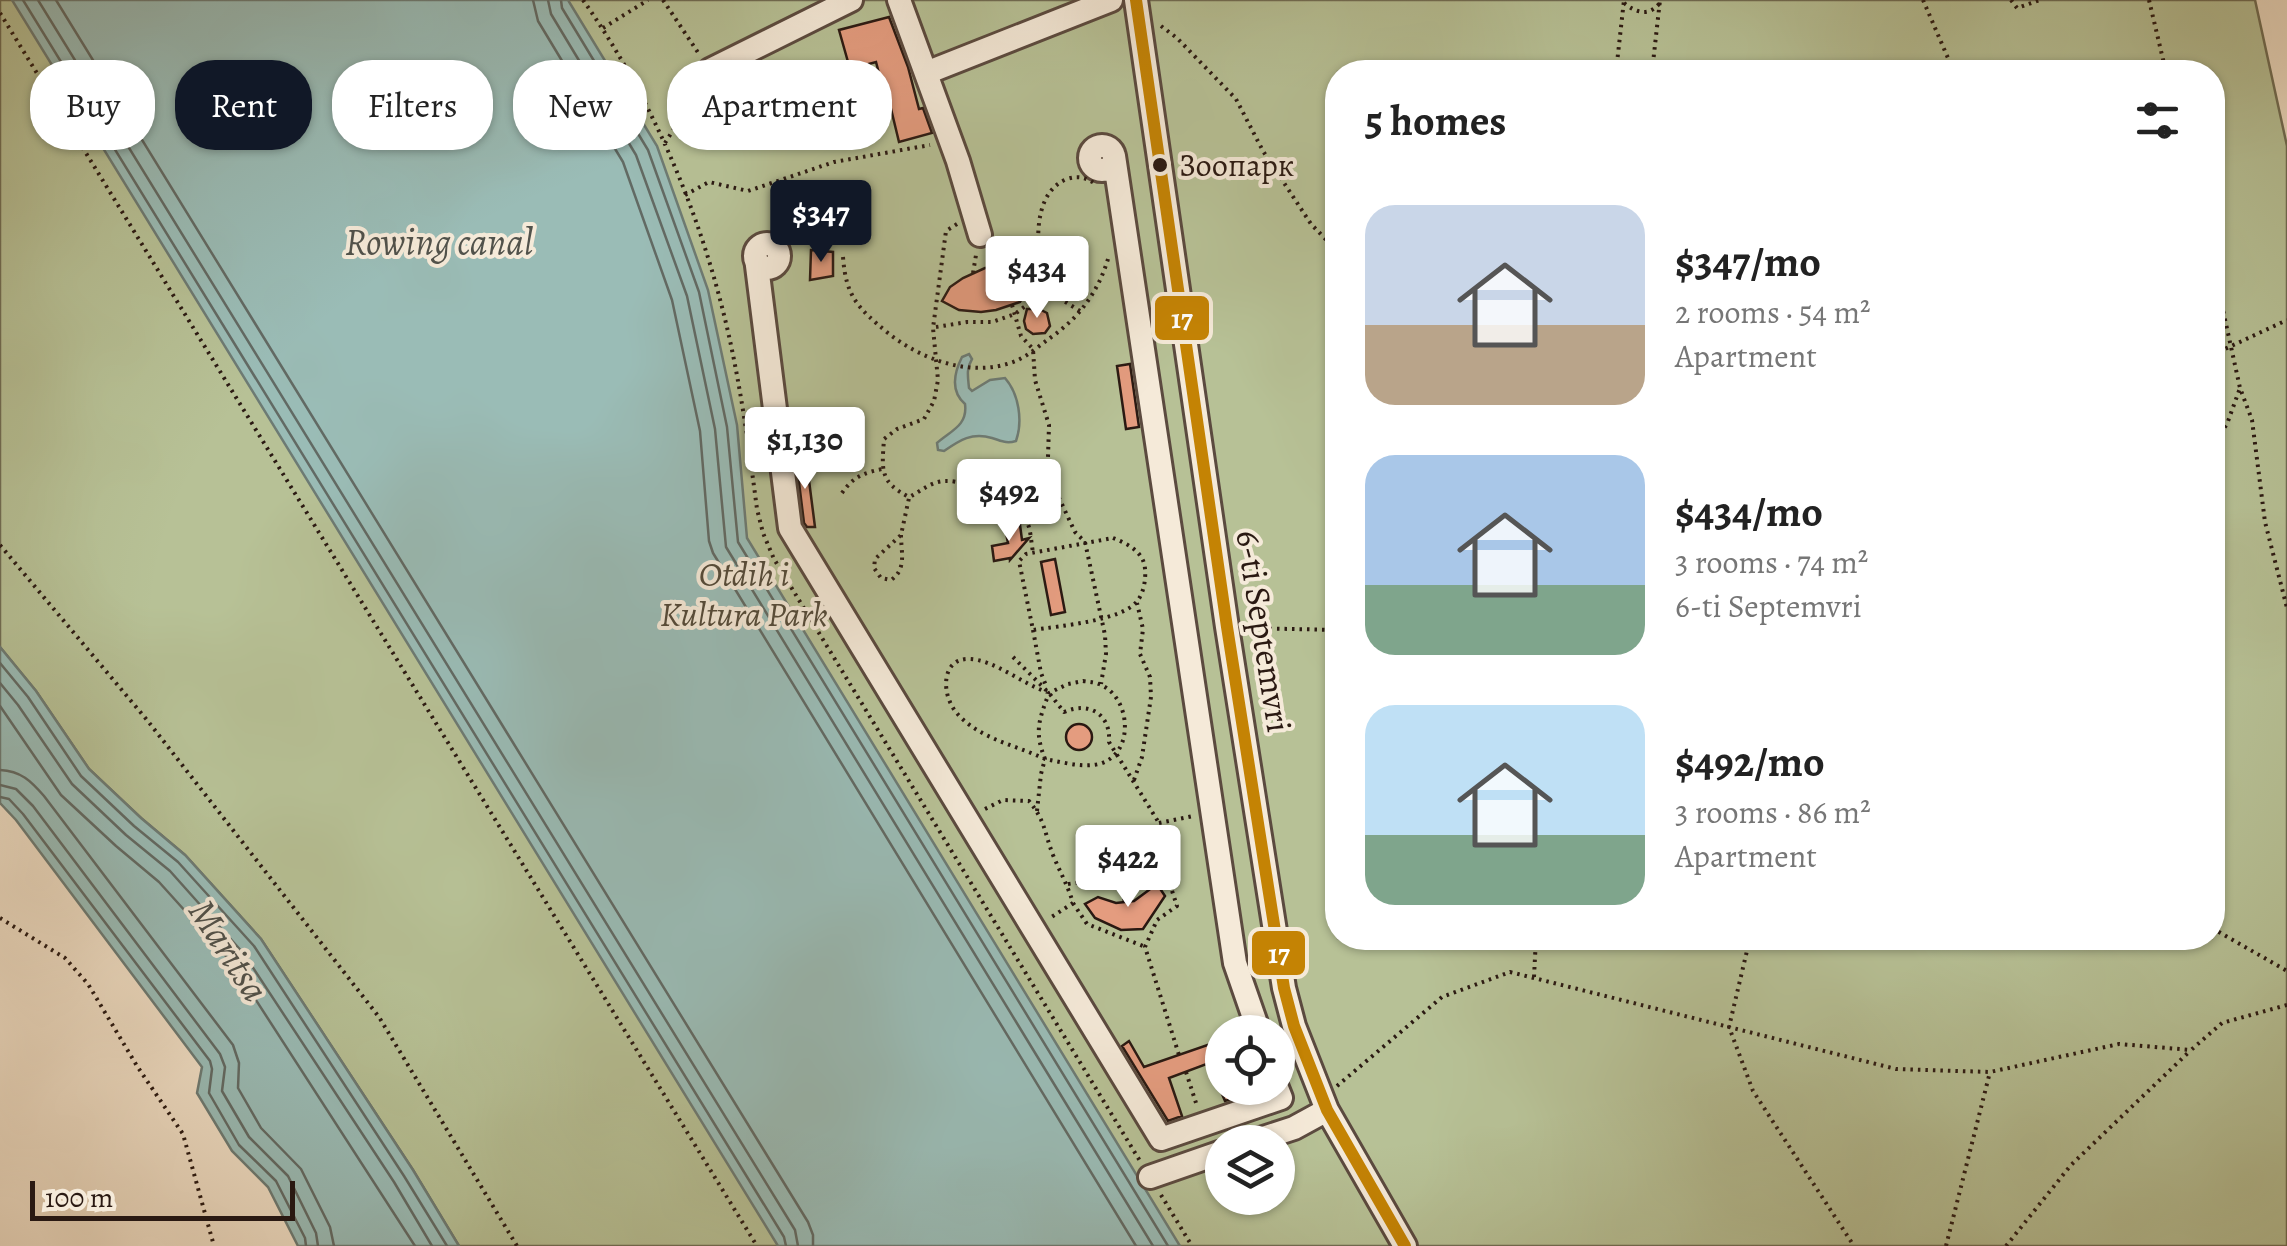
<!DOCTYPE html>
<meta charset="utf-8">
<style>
body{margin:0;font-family:Alegreya,serif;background:#f6f6f6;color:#222;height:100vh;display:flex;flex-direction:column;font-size:38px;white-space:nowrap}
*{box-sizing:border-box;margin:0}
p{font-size:32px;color:#767676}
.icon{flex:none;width:55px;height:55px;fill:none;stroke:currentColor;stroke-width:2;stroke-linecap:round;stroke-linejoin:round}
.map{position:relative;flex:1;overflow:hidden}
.sheet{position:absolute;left:1325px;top:60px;width:900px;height:890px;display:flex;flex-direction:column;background:#fff;border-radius:40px;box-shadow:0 2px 8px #0004}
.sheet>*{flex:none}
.top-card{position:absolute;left:30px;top:60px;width:950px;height:90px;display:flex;gap:20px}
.buttons{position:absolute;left:1205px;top:1015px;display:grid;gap:20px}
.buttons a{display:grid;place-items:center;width:90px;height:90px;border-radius:50%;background:#fff;box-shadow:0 2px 8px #0004;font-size:50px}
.scale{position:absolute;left:30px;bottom:25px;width:265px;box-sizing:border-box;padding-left:10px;border:5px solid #2a1912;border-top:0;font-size:28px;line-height:35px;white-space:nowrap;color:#2a1912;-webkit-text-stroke:8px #f5ead9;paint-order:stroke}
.price{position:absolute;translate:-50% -85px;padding:0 22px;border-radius:10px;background:#fff;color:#222;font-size:32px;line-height:65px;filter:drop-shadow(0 2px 5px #0008)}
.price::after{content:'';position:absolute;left:50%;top:60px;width:30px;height:22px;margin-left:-15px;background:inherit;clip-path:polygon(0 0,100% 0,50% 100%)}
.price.on{background:#111827;color:#fff}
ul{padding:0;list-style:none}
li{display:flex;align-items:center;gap:30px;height:250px;padding:0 40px}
li span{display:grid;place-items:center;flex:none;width:280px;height:200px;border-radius:30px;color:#555}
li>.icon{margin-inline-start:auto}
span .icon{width:120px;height:120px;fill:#fffc;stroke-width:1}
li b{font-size:42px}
h2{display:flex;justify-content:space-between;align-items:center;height:120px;padding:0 40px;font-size:42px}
.tag{padding:0 35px;border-radius:40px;background:#fff;box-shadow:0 2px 8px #0004;font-size:35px;line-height:90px}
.tag.on{background:#111827;color:#fff}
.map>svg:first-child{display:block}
</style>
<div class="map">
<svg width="2287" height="1246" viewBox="0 0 2287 1246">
<rect width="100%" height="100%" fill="#efdec5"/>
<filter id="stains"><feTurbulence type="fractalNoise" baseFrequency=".002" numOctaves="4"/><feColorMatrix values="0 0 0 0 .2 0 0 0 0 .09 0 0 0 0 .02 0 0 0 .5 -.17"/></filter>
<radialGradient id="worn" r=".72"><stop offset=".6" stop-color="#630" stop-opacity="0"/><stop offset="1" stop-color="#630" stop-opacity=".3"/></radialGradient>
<path fill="#b7c196" stroke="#706d54" stroke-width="2.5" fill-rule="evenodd" d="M0,0H2255L2287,146V1246H459L413,1170L261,939L185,855L141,818L89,769L36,691L0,647ZM1338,72H2212V938H1338ZM1222,1032H1278V1088H1222ZM1222,1142H1278V1198H1222Z"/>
<path fill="#9abcb6" stroke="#6d7b74" stroke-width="2.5" d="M12,0H568L657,146L708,290L737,425L747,538L1180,1246H778Z
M969,354L972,359C966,369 968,377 969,388L972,391L990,380L1005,378C1019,394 1023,421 1016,441C1006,444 1002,441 992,438C972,432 960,440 944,451L938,450L937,443C950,431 968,426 965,404C950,391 954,373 962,357Z
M0,647L36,691L89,769L141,818L185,855L261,939L413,1170L459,1246H298L268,1187L232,1151L197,1093L202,1067L16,820L0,803Z"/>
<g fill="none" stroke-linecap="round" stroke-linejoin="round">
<path stroke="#626a64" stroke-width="2.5" d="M23,0L784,1237L786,1246
M38,0L795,1230L798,1246
M56,0L808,1222L813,1235V1246
M533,0L538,21L623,162L672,300L700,431L709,541L713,553L1136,1246
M548,0L551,14L636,155L687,296L715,429L726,547L1153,1246
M561,0L562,8L648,150L699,292L727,427L738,542L1168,1246
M0,663L28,697L81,776L134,826L178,862L254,946L404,1176L447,1246
M0,683L18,705L72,784L126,835L170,871L244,954L394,1182L432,1246
M0,706L61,795L116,846L159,882L232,963L415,1246
M0,770C21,771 31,781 44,796L233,1045L239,1063L238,1088L261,1128L301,1169L330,1227L334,1246
M0,785L16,789L33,806L220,1054L225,1067L222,1091L249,1137L288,1176L316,1233L318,1246
M0,797L9,799L23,814L210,1061L212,1069L209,1093L239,1145L276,1181L305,1238L306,1246"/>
</g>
<path fill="#e49c7f" stroke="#2a1912" stroke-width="2.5" d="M889,17L908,67L919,109L923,108L932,133L899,142L885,84L882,85L876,62L850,69L839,30Z
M811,250L833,252V276L810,280Z
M1004,267L1014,268L1035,275L1020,302L996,310L981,312L959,310L942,301L950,287L963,278L985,268Z
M1027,309H1039L1047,313L1050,326L1045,333L1033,334L1026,329L1024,321Z
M1130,364L1139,427L1126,429L1117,366Z
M806,457L815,527H807L804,523L796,458Z
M1020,525L1022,540L1029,538L1010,560V558L994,561L992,546L1008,543L1005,528Z
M1055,559L1065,612L1051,615L1041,562Z
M1066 737a13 13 0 1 1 26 0a13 13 0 1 1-26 0Z
M1157,884L1165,896L1143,929L1121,930L1095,918L1085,904L1098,897L1116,903L1134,901Z
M1222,1040V1088L1262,1089L1225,1101L1209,1063L1169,1078L1182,1116L1168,1121L1122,1046L1129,1041L1144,1067Z"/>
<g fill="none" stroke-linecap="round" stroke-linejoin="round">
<g stroke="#5b4a3f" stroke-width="28">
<path id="minor" d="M899,0L958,161L980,235
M1136,0L1227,627L1284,988L1294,1026L1327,1110L1405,1246
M710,70L851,0
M926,73L1111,0
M1090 158a12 12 0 1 1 24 0a12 12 0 1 1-24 0Z
M1114,156L1235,963L1259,1032
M755 256a12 12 0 1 1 24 0a12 12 0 1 1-24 0Z
M756,258L790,528L1161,1139L1281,1098L1277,1088
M1251,1142L1294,1128L1327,1110
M1150,1177L1222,1152"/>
</g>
<path stroke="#2a1912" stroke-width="4" stroke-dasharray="2.5 5" stroke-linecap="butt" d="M583,0C656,104 706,226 732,350C743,403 750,456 757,509L763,533L774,559L1140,1161
M663,0L699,54
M1923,0L1954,72
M2011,0L2017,8L2040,0
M2149,0L2166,72
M1624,3C1635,12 1648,17 1659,4
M0,13L757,1246
M1161,26L1177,38L1236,99L1263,151L1311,224L1338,252
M603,28L648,0
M766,66L778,99
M1616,72L1624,0
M1652,72L1660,0
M740,76L778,99
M665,143L700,87
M685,195L709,182L748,191L834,162L930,145
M957,224L946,231L933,328L938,380L934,401L924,419L897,429L884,439C882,469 879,482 909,497C922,491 931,481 946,481C967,480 1015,503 1026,520C1031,528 1031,543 1033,552
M992,251L1004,267
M843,257C846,297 858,308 888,333C923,361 975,379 1018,360C1029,355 1040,345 1050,338C1079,318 1098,292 1108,259
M2212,260L2240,388L2252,420L2265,522L2287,608
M973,273L976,255
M1012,305L1021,336L1033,349L1035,380L1049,425L1048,457L1051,481L1075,532L1085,542L1105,635L1106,654L1101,684
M1080,311L1046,290C1037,260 1028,194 1067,179C1079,175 1087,178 1097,185
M936,327L967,322H992L1015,314L1046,290
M2212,355L2287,320
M2212,446L2227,424L2240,388
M1028,469L1048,465
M842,493C853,477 863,473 882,469
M901,535C901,552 907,569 891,580L881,578L874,568L875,559L901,535L909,498
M1113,538C1128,544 1144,552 1145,569C1146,578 1144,592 1138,600C1124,621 1058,626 1033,630L1019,561L1026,554Z
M0,545L147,720L379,1017L517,1246
M1247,628L1338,630
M1033,630L1041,673L1047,688
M1013,657L1049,693L1064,712C1089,701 1111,714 1109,742L1159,823L1162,860L1177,906L1157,920L1145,947L1179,1055
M1083,681C1089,682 1094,682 1099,684C1131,696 1136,754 1099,764C1082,768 1062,762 1045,759C1034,731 1039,720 1049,693L1068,684Z
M1134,780L1142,757L1151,697L1150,677L1140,654L1143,629L1137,603
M985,809L1003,800L1029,801C1046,822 1044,832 1053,855C1060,872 1068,886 1073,903L1050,918
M1037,811L1041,774L1045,759C1022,748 995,742 974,728C966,723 956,714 952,706C942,689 943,659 968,659C994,659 1022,684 1047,692
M1159,823L1193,816
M1068,884C1088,881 1103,883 1122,891L1132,875L1162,860
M1122,891L1125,902
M1073,903L1087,924L1143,946
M0,918L65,958L88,984L137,1066L183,1134L214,1246
M2212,928L2287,971
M1750,938L1729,1027L1753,1091L1854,1246
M1534,977L1536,938
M1186,1072L1197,1106
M1337,1086L1442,997L1510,972L1896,1069L1990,1072L2119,1044L2191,1050L2222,1023L2287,1005
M1161,1195L1192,1246
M1946,1246L1990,1072
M2006,1246L2071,1165L2191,1050"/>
<use href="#minor" stroke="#f5ead9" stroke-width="22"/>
<g stroke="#f5ead9" stroke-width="20">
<path id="bus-1" d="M1136,0L1227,627L1284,988L1294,1026L1327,1110L1405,1246"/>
</g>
<use href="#bus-1" stroke="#c48304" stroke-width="12"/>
</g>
<circle fill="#2a1912" stroke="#f5ead9" stroke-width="4" cx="1160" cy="165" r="9"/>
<g text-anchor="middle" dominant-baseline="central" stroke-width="8" stroke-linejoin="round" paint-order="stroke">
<g font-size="32" fill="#2a1912" stroke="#f5ead9" text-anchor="start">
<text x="1179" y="165">Зоопарк</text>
</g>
<g font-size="35" font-style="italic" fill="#544b3a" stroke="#f5ead9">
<text x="744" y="574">Otdih i<tspan x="744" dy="40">Kultura Park</tspan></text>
</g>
<g font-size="35" fill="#2a1912" stroke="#f5ead9">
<text transform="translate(1264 631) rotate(81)">6-ti Septemvri</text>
</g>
<g font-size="38" font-style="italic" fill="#51524b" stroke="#f5ead9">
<text x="439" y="242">Rowing canal</text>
<text transform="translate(229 950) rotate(57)">Maritsa</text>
</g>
</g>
<g stroke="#f5ead9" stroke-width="4">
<rect x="1153" y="294" width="58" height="48" rx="10" fill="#c48304"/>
<rect x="1250" y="929" width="57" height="48" rx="10" fill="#c48304"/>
</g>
<g font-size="28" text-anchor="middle" font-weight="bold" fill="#fff">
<text x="1182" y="328">17</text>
<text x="1279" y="963">17</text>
</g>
<rect width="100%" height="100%" filter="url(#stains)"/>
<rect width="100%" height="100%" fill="url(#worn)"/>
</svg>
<div class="buttons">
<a><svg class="icon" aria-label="locate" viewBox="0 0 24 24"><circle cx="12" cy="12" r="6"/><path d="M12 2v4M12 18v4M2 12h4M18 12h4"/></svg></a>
<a><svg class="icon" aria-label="layers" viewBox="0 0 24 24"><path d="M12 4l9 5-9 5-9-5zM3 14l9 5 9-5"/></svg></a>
</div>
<div class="scale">100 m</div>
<b class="price on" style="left:821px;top:265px">$347</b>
<b class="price" style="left:1037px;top:321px">$434</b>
<b class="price" style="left:805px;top:492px">$1,130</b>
<b class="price" style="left:1009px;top:544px">$492</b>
<b class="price" style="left:1128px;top:910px">$422</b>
<div class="top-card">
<a class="tag">Buy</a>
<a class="tag on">Rent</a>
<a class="tag">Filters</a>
<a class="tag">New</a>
<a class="tag">Apartment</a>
</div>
<section class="sheet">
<h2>5 homes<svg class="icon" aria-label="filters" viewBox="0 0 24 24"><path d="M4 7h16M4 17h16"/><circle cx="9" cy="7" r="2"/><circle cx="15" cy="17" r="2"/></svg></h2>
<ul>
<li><span style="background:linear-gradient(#c9d6e8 60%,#b9a48a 0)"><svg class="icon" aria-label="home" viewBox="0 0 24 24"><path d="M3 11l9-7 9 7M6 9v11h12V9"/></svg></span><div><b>$347/mo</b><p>2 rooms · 54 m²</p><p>Apartment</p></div></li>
<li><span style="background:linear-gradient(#a9c7e8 65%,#7fa58c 0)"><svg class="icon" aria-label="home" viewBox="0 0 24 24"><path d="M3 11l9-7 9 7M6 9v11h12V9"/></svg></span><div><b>$434/mo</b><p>3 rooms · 74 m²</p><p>6-ti Septemvri</p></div></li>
<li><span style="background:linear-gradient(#bfe0f5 65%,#7fa58c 0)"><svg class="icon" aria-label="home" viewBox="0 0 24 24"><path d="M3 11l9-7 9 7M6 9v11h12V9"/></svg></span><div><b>$492/mo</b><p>3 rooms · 86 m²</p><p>Apartment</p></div></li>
</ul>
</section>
</div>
